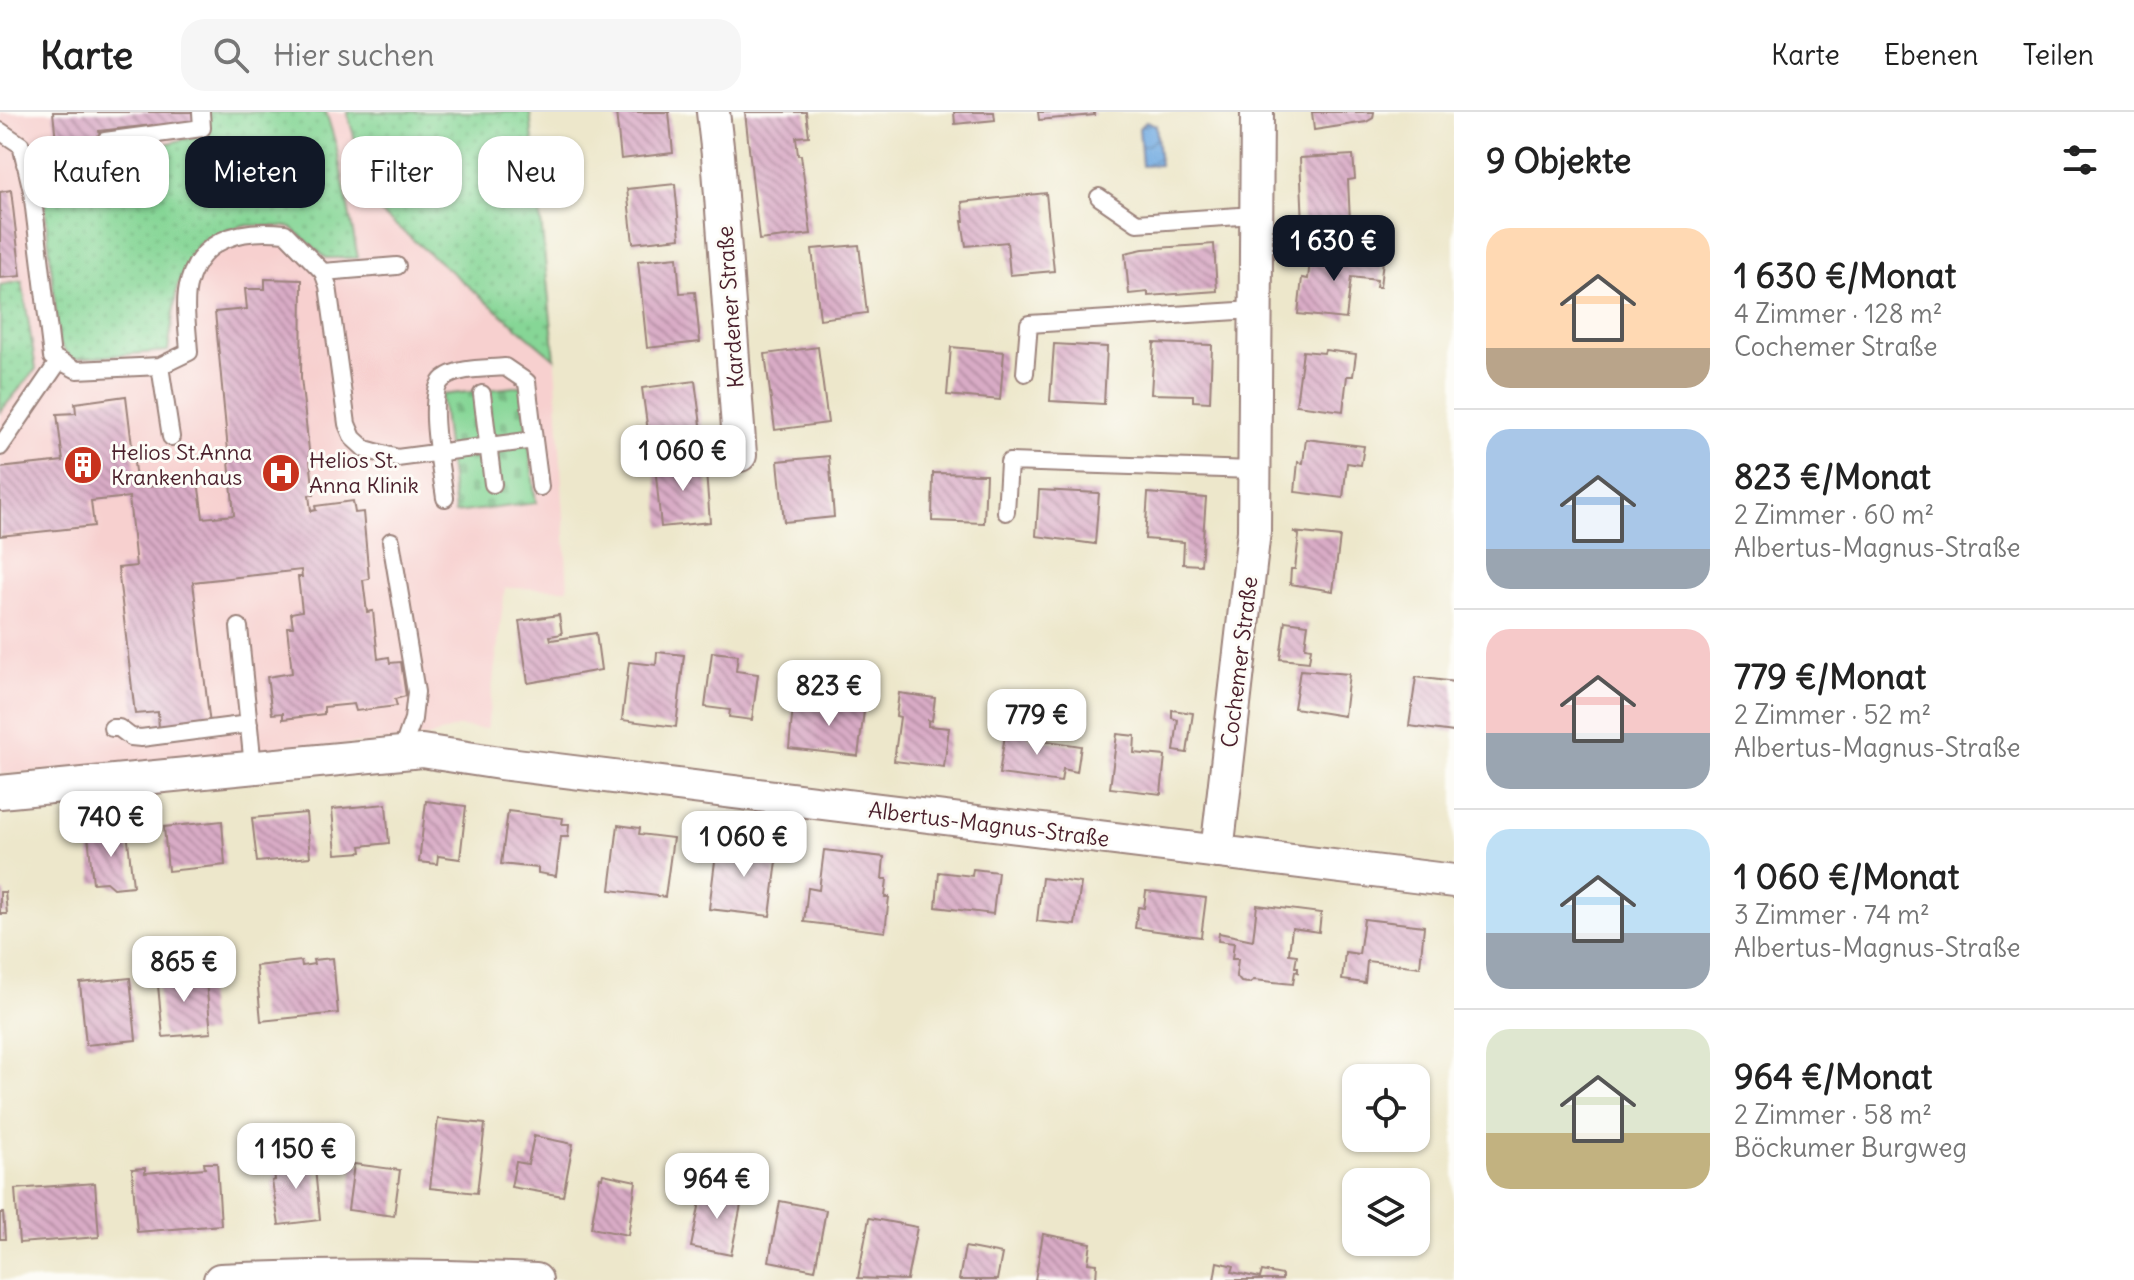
<!DOCTYPE html>
<html lang="de">
<meta charset="utf-8">
<style>
body{margin:0;font-family:Delius,sans-serif;background:#f6f6f6;color:#222;height:100vh;display:flex;flex-direction:column;font-size:30px;white-space:nowrap}
*{box-sizing:border-box;margin:0}
p{font-size:26px;color:#767676}
.icon{flex:none;width:44px;height:44px;fill:none;stroke:currentColor;stroke-width:2;stroke-linecap:round;stroke-linejoin:round}
.map{position:relative;flex:1;overflow:hidden}
.details{display:flex;flex-direction:column;background:#fff;width:680px}
.details>*{flex:none}
.banner{position:absolute;left:24px;top:24px;width:760px;height:72px;display:flex;gap:16px}
.controls{position:absolute;left:1342px;top:952px;display:grid;gap:16px}
.controls a{display:grid;place-items:center;width:88px;height:88px;border-radius:16px;background:#fff;box-shadow:0 2px 6px #0004;font-size:40px}
.price{position:absolute;translate:-50% -68px;padding:0 18px;border-radius:16px;background:#fff;color:#222;font-size:26px;line-height:52px;filter:drop-shadow(0 2px 4px #0008)}
.price::after{content:'';position:absolute;left:50%;top:48px;width:24px;height:18px;margin-left:-12px;background:inherit;clip-path:polygon(0 0,100% 0,50% 100%)}
.price.on{background:#111827;color:#fff}
ul{padding:0;list-style:none}
li{display:flex;align-items:center;gap:24px;height:200px;padding:0 32px}
li+li{border-top:2px solid #e0e0e0}
li span{display:grid;place-items:center;flex:none;width:224px;height:160px;border-radius:24px;color:#555}
li>.icon{margin-inline-start:auto}
span .icon{width:96px;height:96px;fill:#fffc;stroke-width:1}
li b{font-size:34px}
h2{display:flex;justify-content:space-between;align-items:center;height:96px;padding:0 32px;font-size:34px}
.pill{padding:0 28px;border-radius:24px;background:#fff;box-shadow:0 2px 6px #0004;font-size:28px;line-height:72px}
.pill.on{background:#111827;color:#fff}
header{display:flex;align-items:center;gap:48px;box-sizing:border-box;height:112px;padding:0 40px;background:#fff;border-bottom:2px solid #e0e0e0}
header strong{font-size:38px}
nav{display:flex;gap:44px;margin-inline-start:auto;font-size:28px}
.search{width:560px;height:72px;background:#f6f6f6;display:flex;align-items:center;gap:20px;box-sizing:border-box;padding:0 28px;border-radius:24px;color:#767676;font-size:30px}
main{display:flex;flex:1;min-height:0}
.map>svg:first-child{display:block}
</style>
<header>
<strong>Karte</strong>
<div class="search"><svg class="icon" aria-label="search" viewBox="0 0 24 24"><circle cx="10" cy="10" r="6"/><path d="M15 15l6 6"/></svg>Hier suchen</div>
<nav><a>Karte</a><a>Ebenen</a><a>Teilen</a></nav>
</header>
<main>
<div class="map">
<svg width="1454" height="1168" viewBox="0 0 1454 1168">
<defs>
<pattern id="grass-dots" width="8" height="8" patternUnits="userSpaceOnUse" patternTransform="scale(2)"><rect width="8" height="8" fill="#86d696"/><path d="M2 2h.1M6 6h.1" fill="none" stroke="#75b781" stroke-width="1.8" stroke-linecap="round"/></pattern>
<pattern id="cemetery-stones" width="16" height="16" patternUnits="userSpaceOnUse" patternTransform="scale(2)"><rect width="16" height="16" fill="#86d696"/><path d="M2 7V4a2 2 0 0 1 4 0v3zM10 15v-3a2 2 0 0 1 4 0v3z" fill="#75b781"/></pattern>
<pattern id="water-waves" width="16" height="10" patternUnits="userSpaceOnUse" patternTransform="scale(2)"><rect width="16" height="10" fill="#72abe1"/><path d="M0 5q4-4 8 0t8 0" fill="none" stroke="#608bb7"/></pattern>
<pattern id="building-back-hatch" width="6" height="6" patternUnits="userSpaceOnUse" patternTransform="scale(2)"><rect width="6" height="6" fill="#d9acc6"/><path d="M-1 5l2 2M0 0l6 6M5-1l2 2" fill="none" stroke="#b28ba1"/></pattern>
</defs>
<rect width="100%" height="100%" fill="#fdfcf7"/>
<filter id="ink" filterUnits="userSpaceOnUse"><feTurbulence type="fractalNoise" baseFrequency=".0125" numOctaves="2"/><feDisplacementMap in="SourceGraphic" scale="16" xChannelSelector="R" yChannelSelector="G"/><feConvolveMatrix kernelMatrix="1 2 1 2 8 2 1 2 1" color-interpolation-filters="sRGB"/></filter>
<filter id="wash" filterUnits="userSpaceOnUse"><feTurbulence type="fractalNoise" baseFrequency=".006" numOctaves="4" result="noise"/><feDisplacementMap in="SourceGraphic" scale="32" xChannelSelector="R" yChannelSelector="G"/><feGaussianBlur stdDeviation="1.8" result="paint"/><feColorMatrix in="noise" values="0 0 0 0 0 0 0 0 0 0 0 0 0 0 0 0 0 1.4 0 .05"/><feComposite in="paint" operator="in"/></filter>
<g filter="url(#wash)">
<rect width="100%" height="100%" fill="#ede7cb"/>
<path fill="#f7d0cf" d="M0,0H347L375,96L555,247L568,477L505,476L487,617L457,615L429,625L393,629L0,663Z"/>
<path fill="url(#grass-dots)" stroke="#687a60" stroke-width="2" d="M205,0H326L336,33L358,146H326L291,115L243,113L200,130L177,175L168,239L71,247L59,231L42,64L208,21Z
M347,0H530L555,247L375,96Z
M22,169L36,257L0,300V173Z"/>
<path fill="url(#cemetery-stones)" stroke="#687a60" stroke-width="2" d="M522,274L536,391L455,401L441,283Z"/>
<path fill="url(#water-waves)" stroke="#5e6586" stroke-width="2" d="M1146,9L1156,13L1160,53L1142,54L1139,16Z"/>
<g id="blocks">
<path fill="url(#building-back-hatch)" d="M53,0H196L197,14L152,19V13L99,19L100,25L56,29Z
M616,0H669L673,41L621,47Z
M745,0H806L809,24L796,25L798,43H801L811,122L759,128Z
M954,0H994L995,8L955,12Z
M1038,0H1094V3L1039,8Z
M1312,0H1374L1373,6L1366,10L1314,18Z
M1353,43L1355,67L1348,68L1350,109L1303,112L1300,46Z
M675,72L680,126L633,131L627,77Z
M11,78L21,164L0,166V80Z
M1046,81L1054,159L1010,163L1007,130L966,134L962,109H964L962,90Z
M1214,132L1217,179L1148,184V180L1129,182L1125,141L1143,137Z
M859,133L867,201L820,207L812,137Z
M1311,139L1383,148L1380,175H1376L1377,168L1351,165L1346,207L1298,202L1302,166L1308,167Z
M677,145L680,181L695,180L700,230L647,236L638,149Z
M265,167L302,168L301,266L314,383H309L311,399L316,398L315,394L353,389L355,401L363,400L369,467L363,468L367,500L373,499L378,547L389,545L390,551L401,550L406,584L395,587L397,594L356,599L354,592L324,595V602L283,607V601L272,602L267,565L292,561L287,515H293L291,501L302,499L298,465H302L301,458L193,470L210,613L159,618L158,600L135,602L118,456L136,454L129,385L91,389L94,414L0,424V356L63,349L57,302L76,301L75,291L126,284L137,376L198,369L203,406L234,403L215,200L247,197L245,177H265Z
M1154,231L1212,233L1210,290L1193,289V283L1151,282Z
M1054,232L1107,235L1104,292L1050,289Z
M818,235L828,311L775,318L765,242Z
M951,235L1004,240L1000,288L947,283Z
M1325,238L1356,242L1353,264H1347L1343,299L1296,293L1303,239L1324,241Z
M695,269L702,320L649,327L642,276Z
M1306,327L1364,334L1361,353L1347,351L1343,386L1295,380L1298,350L1303,351Z
M829,344L834,405L784,410L778,349Z
M705,348L710,410L661,415L655,353Z
M933,361L986,362L984,411L932,409Z
M1039,378L1099,381L1095,432L1036,424Z
M1148,381L1206,386L1201,453L1183,452L1184,430L1145,427Z
M1293,420L1340,425L1333,479L1290,472L1291,457H1295L1299,423Z
M559,503L562,522L550,524L551,528L596,521L601,558L528,571L519,509Z
M1285,509L1308,512L1305,535L1311,536L1309,550L1280,547Z
M657,540L684,543L676,615L622,608L629,550L656,553Z
M712,540L738,543L736,559L758,562L752,608L729,605L730,598L705,595Z
M1300,558L1349,562L1344,604L1294,596Z
M1416,565L1454,570V620L1409,614Z
M850,580L855,581L861,591L865,592L858,644L789,636L793,595L837,599L838,588H842Z
M899,581L935,586L932,609L928,608V614L949,616L944,655L894,649L900,605L896,604Z
M1172,598L1193,601L1187,641L1174,639L1178,608L1172,606Z
M1006,616L1029,619L1028,626L1081,634L1077,660L1063,657L1061,670L999,662Z
M1117,622L1135,624L1134,641L1165,644L1161,682L1110,676Z
M426,689L466,694L460,747L438,744L437,752L419,750Z
M386,692L389,731L361,734L362,740L336,742L332,697Z
M508,699L563,706L562,712H569L568,725H561L556,764L538,761V756L501,752Z
M306,701L310,745L257,750L252,706Z
M222,709L225,753L168,759L164,715Z
M618,713L640,716L639,722L673,726L665,785L610,778Z
M127,719L133,774L113,776L106,770L93,771L88,723Z
M757,730L779,733L770,804L709,797L717,733L756,738Z
M824,738L884,745L882,767H887L885,785H889L885,820L804,810L808,776L819,778Z
M973,757L998,760L993,802L936,795L939,760L972,764Z
M1042,766L1081,771L1075,813L1037,809Z
M1146,779L1206,786L1201,825L1135,816L1138,795L1144,796Z
M0,780H5L7,802H0Z
M1257,793L1321,801L1319,820L1292,816L1289,842L1297,843L1295,855H1298V860L1295,859L1293,872L1254,868L1249,871L1241,870L1236,864L1238,847H1232L1234,831L1218,829L1219,821L1253,828Z
M1364,807L1424,814L1420,855L1367,849L1365,871L1342,868L1345,840L1359,842Z
M333,846L338,901L261,909L256,854L301,849L302,854L314,852L313,848Z
M205,859L211,921L163,925L157,863Z
M130,866L136,928L86,933L80,871Z
M438,1007L485,1012L477,1081L430,1076Z
M534,1024L573,1032L563,1084L511,1075L516,1050L528,1052Z
M314,1046L320,1108L279,1113L272,1069L275,1068L273,1050Z
M204,1051H217L221,1113L137,1120L132,1057L145,1056V1061L205,1056Z
M354,1052L400,1058L394,1104L348,1098Z
M603,1062L636,1069L628,1123L591,1116L600,1065L602,1066Z
M95,1071L99,1125L19,1131L15,1077Z
M703,1075L743,1083L731,1143L691,1135Z
M780,1089L826,1098L815,1158L769,1149Z
M0,1101H3L5,1127H0Z
M869,1106L917,1115L907,1168L858,1166Z
M1043,1122L1091,1131L1088,1151L1097,1152L1096,1168H1035Z
M965,1135L1002,1142L997,1168H959Z
M1217,1150L1234,1154L1232,1160L1260,1166L1262,1159L1282,1163V1168H1214Z"/>
</g>
</g>
<g filter="url(#ink)">
<use href="#blocks" fill-opacity="0" stroke="#9c837b" stroke-width="2"/>
<g fill="none" stroke-linecap="round" stroke-linejoin="round">
<g stroke="#9c837b" stroke-width="20">
<path id="lane" d="M0,19L21,33L32,79L52,245L77,258L160,254L171,325
M25,52L105,40V29L202,16L201,0
M1099,85L1137,111L1254,103
M323,160L328,174L347,312L353,326L365,337L397,346L534,328L527,270L505,255C487,257 458,255 443,267C425,282 442,362 445,386
M160,254L189,240C188,221 183,188 189,170C202,124 244,117 285,121L323,160L397,154
M1025,261L1029,212L1254,198
M482,282L493,372
M534,328L540,375
M0,335L59,249
M1006,400L1009,350L1253,358
M391,429L416,580L413,607L401,641
M239,515L253,655
M112,616H119L131,625L141,626L249,612"/>
</g>
<g stroke="#9c837b" stroke-width="36">
<path id="street" d="M713,0L718,43L740,343
M0,680L422,639L500,651L1454,769
M1217,740L1254,419L1257,0
M220,1168C326,1163 430,1163 536,1168"/>
</g>
<use href="#lane" stroke="#fff" stroke-width="16"/>
<use href="#street" stroke="#fff" stroke-width="32"/>
</g>
</g>
<defs>
<g id="building-disc" transform="scale(2)"><circle r="9.5" fill="#c8321e" stroke="#fdfcf7"/><path d="M-4-6H4V6H1V3H-1V6H-4ZM-2.5-4.3h1.7v1.8h-1.7ZM.8-4.3h1.7v1.8H.8ZM-2.5-1h1.7V.8h-1.7ZM.8-1h1.7V.8H.8Z" fill="#fff"/></g>
<g id="hospital-disc" transform="scale(2)"><circle r="9.5" fill="#c8321e" stroke="#fdfcf7"/><path d="M-5-5h3v3.5h4V-5h3V5h-3V1.5h-4V5h-3Z" fill="#fff"/></g>
</defs>
<g fill-rule="evenodd">
<use href="#building-disc" x="83" y="353"/>
<use href="#hospital-disc" x="281" y="361"/>
</g>
<g text-anchor="middle" dominant-baseline="central" stroke-width="6" stroke-linejoin="round" paint-order="stroke">
<g font-size="22" fill="#4a1f2b" stroke="#fdfcf7">
<text transform="translate(730 195) rotate(-94)">Kardener Straße</text>
<text transform="translate(1239 550) rotate(-83)">Cochemer Straße</text>
<text transform="translate(989 712) rotate(7)">Albertus-Magnus-Straße</text>
</g>
<g font-size="22" fill="#4a1f2b" stroke="#fdfcf7" text-anchor="start">
<text x="111" y="340">Helios St.Anna<tspan x="111" dy="25">Krankenhaus</tspan></text>
<text x="309" y="348">Helios St.<tspan x="309" dy="25">Anna Klinik</tspan></text>
</g>
</g>
</svg>
<div class="controls">
<a><svg class="icon" aria-label="locate" viewBox="0 0 24 24"><circle cx="12" cy="12" r="6"/><path d="M12 2v4M12 18v4M2 12h4M18 12h4"/></svg></a>
<a><svg class="icon" aria-label="layers" viewBox="0 0 24 24"><path d="M12 4l9 5-9 5-9-5zM3 14l9 5 9-5"/></svg></a>
</div>
<b class="price on" style="left:1334px;top:171px">1 630 €</b>
<b class="price" style="left:683px;top:381px">1 060 €</b>
<b class="price" style="left:829px;top:616px">823 €</b>
<b class="price" style="left:1037px;top:645px">779 €</b>
<b class="price" style="left:111px;top:747px">740 €</b>
<b class="price" style="left:744px;top:767px">1 060 €</b>
<b class="price" style="left:184px;top:892px">865 €</b>
<b class="price" style="left:296px;top:1079px">1 150 €</b>
<b class="price" style="left:717px;top:1109px">964 €</b>
<div class="banner">
<a class="pill">Kaufen</a>
<a class="pill on">Mieten</a>
<a class="pill">Filter</a>
<a class="pill">Neu</a>
</div>
</div>
<section class="details">
<h2>9 Objekte<svg class="icon" aria-label="filters" viewBox="0 0 24 24"><path d="M4 7h16M4 17h16"/><circle cx="9" cy="7" r="2"/><circle cx="15" cy="17" r="2"/></svg></h2>
<ul>
<li><span style="background:linear-gradient(#ffd9b3 75%,#b9a48a 0)"><svg class="icon" aria-label="home" viewBox="0 0 24 24"><path d="M3 11l9-7 9 7M6 9v11h12V9"/></svg></span><div><b>1 630 €/Monat</b><p>4 Zimmer · 128 m²</p><p>Cochemer Straße</p></div></li>
<li><span style="background:linear-gradient(#a9c7e8 75%,#9aa5b1 0)"><svg class="icon" aria-label="home" viewBox="0 0 24 24"><path d="M3 11l9-7 9 7M6 9v11h12V9"/></svg></span><div><b>823 €/Monat</b><p>2 Zimmer · 60 m²</p><p>Albertus-Magnus-Straße</p></div></li>
<li><span style="background:linear-gradient(#f6c9c9 65%,#9aa5b1 0)"><svg class="icon" aria-label="home" viewBox="0 0 24 24"><path d="M3 11l9-7 9 7M6 9v11h12V9"/></svg></span><div><b>779 €/Monat</b><p>2 Zimmer · 52 m²</p><p>Albertus-Magnus-Straße</p></div></li>
<li><span style="background:linear-gradient(#bfe0f5 65%,#9aa5b1 0)"><svg class="icon" aria-label="home" viewBox="0 0 24 24"><path d="M3 11l9-7 9 7M6 9v11h12V9"/></svg></span><div><b>1 060 €/Monat</b><p>3 Zimmer · 74 m²</p><p>Albertus-Magnus-Straße</p></div></li>
<li><span style="background:linear-gradient(#dfe7d0 65%,#c2b280 0)"><svg class="icon" aria-label="home" viewBox="0 0 24 24"><path d="M3 11l9-7 9 7M6 9v11h12V9"/></svg></span><div><b>964 €/Monat</b><p>2 Zimmer · 58 m²</p><p>Böckumer Burgweg</p></div></li>
</ul>
</section>
</main>
